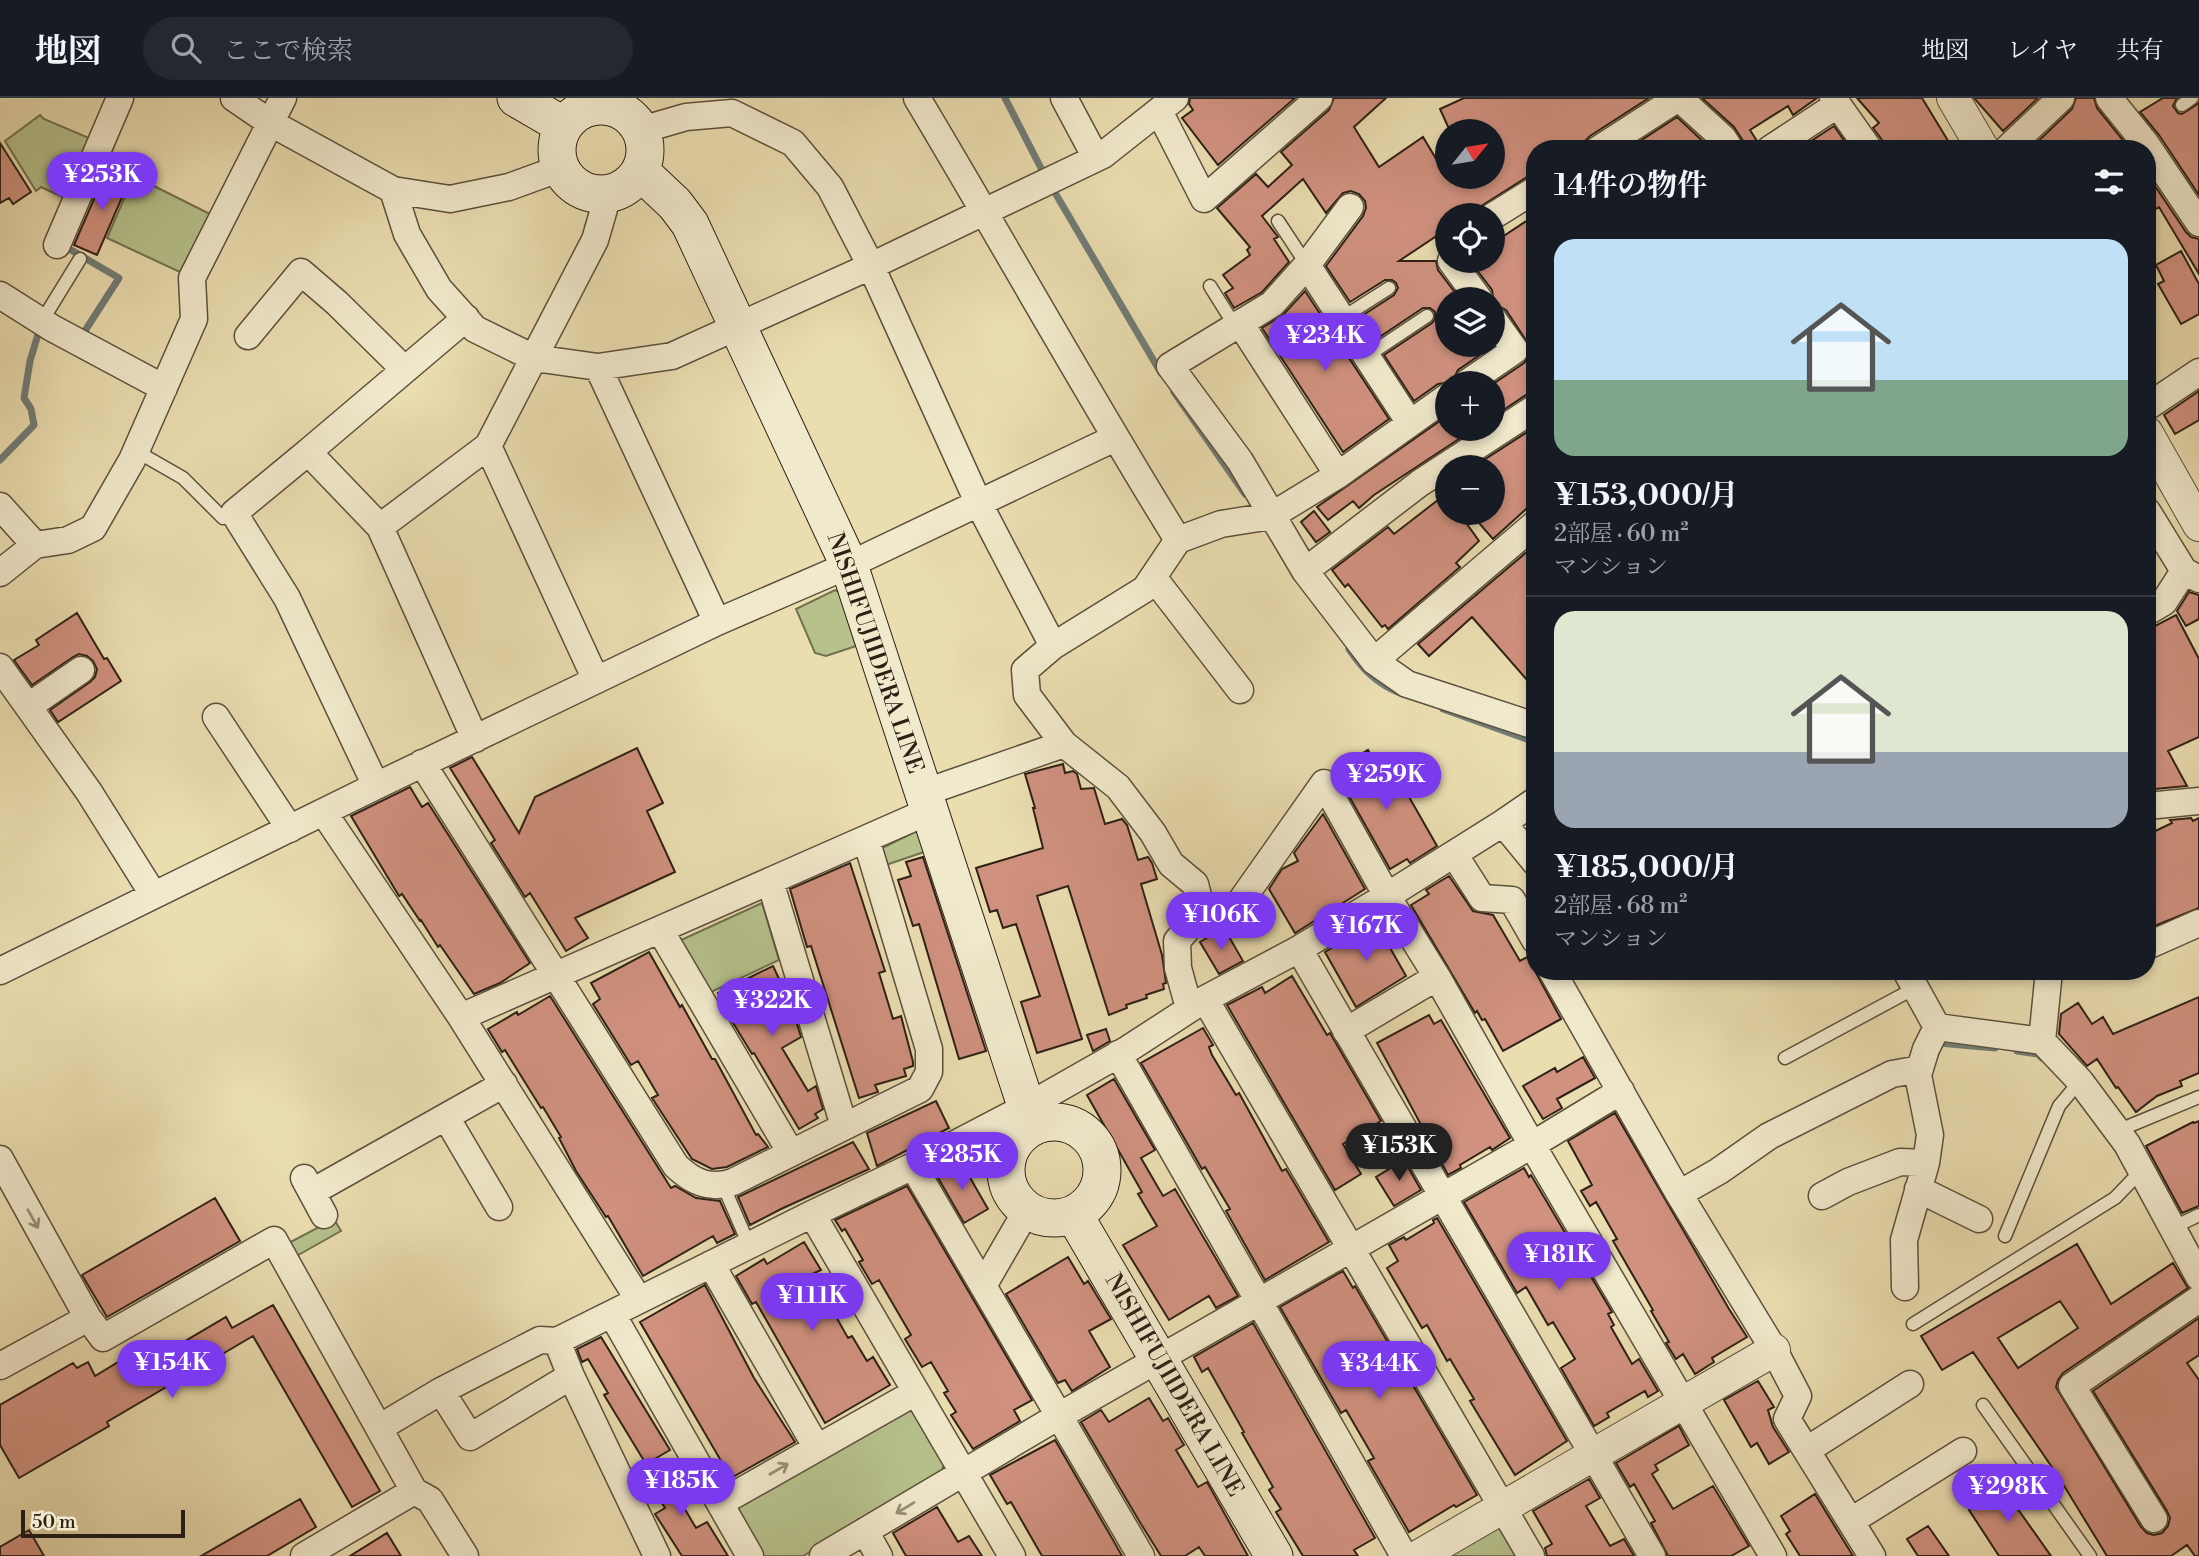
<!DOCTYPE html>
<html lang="ja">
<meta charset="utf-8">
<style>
body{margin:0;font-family:"Libre Bodoni","Noto Serif JP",serif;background:#242831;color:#f1f3f6;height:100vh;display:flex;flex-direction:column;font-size:26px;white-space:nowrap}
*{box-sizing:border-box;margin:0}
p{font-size:23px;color:#9ea1a6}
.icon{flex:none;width:38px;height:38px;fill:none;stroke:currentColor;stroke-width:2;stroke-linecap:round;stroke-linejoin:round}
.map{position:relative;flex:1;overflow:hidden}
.details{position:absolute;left:1526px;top:42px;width:630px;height:840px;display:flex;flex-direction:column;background:#171b24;border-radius:28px;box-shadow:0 4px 10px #0003}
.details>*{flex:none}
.needle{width:46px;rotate:60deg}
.fabs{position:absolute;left:1435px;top:21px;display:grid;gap:14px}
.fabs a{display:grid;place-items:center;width:70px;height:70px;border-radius:50%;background:#171b24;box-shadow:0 4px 10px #0003;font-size:35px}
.scale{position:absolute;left:21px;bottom:18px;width:164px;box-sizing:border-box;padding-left:7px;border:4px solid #2d2116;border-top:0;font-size:19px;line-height:24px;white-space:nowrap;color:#2d2116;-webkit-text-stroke:5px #f1e9cc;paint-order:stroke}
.price{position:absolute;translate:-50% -60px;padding:0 16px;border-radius:24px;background:#7c3aed;color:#fff;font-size:23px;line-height:46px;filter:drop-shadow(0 2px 4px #0008)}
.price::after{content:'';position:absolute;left:50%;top:42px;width:21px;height:16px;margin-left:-10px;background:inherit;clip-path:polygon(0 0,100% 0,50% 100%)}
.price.current{background:#222;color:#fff}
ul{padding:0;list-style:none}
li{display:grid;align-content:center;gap:14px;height:371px;padding:0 28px}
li+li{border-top:2px solid #363941}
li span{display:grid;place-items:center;height:217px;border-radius:21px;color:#555}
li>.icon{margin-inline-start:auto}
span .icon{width:126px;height:126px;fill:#fffc;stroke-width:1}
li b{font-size:30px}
h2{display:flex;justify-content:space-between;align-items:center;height:84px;padding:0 28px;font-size:30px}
header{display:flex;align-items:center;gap:42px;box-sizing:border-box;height:98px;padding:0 35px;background:#171b24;border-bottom:2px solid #363941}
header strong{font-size:33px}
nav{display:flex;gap:38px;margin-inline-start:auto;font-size:24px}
.search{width:490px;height:63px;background:#242831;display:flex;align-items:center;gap:18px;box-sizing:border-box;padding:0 24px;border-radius:38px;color:#9ea1a6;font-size:26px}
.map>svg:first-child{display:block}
</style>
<header>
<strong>地図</strong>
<div class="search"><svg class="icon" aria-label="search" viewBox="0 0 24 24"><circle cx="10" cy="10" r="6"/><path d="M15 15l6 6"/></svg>ここで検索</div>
<nav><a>地図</a><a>レイヤ</a><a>共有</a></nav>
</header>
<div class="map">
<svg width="2199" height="1458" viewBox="0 0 2199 1458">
<rect width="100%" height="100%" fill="#eaddb0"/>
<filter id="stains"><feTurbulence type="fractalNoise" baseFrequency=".00286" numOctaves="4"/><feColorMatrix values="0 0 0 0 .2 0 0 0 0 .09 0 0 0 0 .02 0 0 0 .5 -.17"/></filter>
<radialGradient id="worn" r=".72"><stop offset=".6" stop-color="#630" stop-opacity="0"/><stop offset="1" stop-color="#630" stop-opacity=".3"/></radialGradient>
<path fill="#b6c18c" stroke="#727151" stroke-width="2" d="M40,17L44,21L96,43L71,103L41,89L36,93L5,43Z
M134,78L212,117L184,176L107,140Z
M835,492L839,494L856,548L826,558L815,555L796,511Z
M917,733L924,754L886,767L880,751Z
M762,805L779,862L709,895L679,843Z
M334,1121L341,1133L293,1160L285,1147Z
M904,1312L914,1313L944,1367L940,1377L803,1458H762L738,1416L740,1407Z
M1493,1428L1505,1431L1520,1458H1441Z"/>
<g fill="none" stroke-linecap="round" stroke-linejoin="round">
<path stroke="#717c77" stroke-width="7" d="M1005,0L1043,74
M1054,93L1161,275
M66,149L119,180L81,239
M1174,294L1245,396
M0,362L34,327L31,311L24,300L30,263L39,233L44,231
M1349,551C1363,572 1378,587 1402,596
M1443,611L1535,644
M1939,945L1995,950
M2017,953L2038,956L2042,960"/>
</g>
<path fill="#d0917f" stroke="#2d2116" stroke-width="2" fill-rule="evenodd" d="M1190,0H1295L1218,67L1182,20L1193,12L1189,6Z
M1334,0H1386L1354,29L1379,69L1423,39L1447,79H1493V33H1450L1440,11L1464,0H1649L1590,38L1585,43L1583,51H1535V76L1527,79L1467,117H1447V131L1399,163H1436L1438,172L1460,201H1447V247L1493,248L1458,272L1452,284L1438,286L1414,303L1384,257L1432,225L1435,221V214L1430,210H1423L1375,242L1360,219L1394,197L1398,190L1396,185L1392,182H1385L1350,204L1326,168L1363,118L1366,110L1365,103L1359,96L1351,93L1343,95L1326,115L1303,81L1262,118L1278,139L1274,141L1289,164L1262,194L1234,210L1225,195L1233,190L1223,177L1250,157L1247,152L1250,149L1217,110L1256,76L1268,89L1292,67L1281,54L1329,12Z
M1702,0H1817L1793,17L1788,8L1750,32L1757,43L1754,51H1746L1743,43L1734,29Z
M1857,0H1922L1953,51H1885L1882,42L1873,30L1879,25Z
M1974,0H2038L2003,33Z
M2076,0H2094L2097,10L2130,51H2030L2072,11Z
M2163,0H2177L2173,8L2178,15L2182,16L2199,5V97L2159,37L2140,14Z
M1677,19L1711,51H1628Z
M1834,28L1850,51H1799Z
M0,45L31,94L13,106L9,100L0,105Z
M107,71L130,81L97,157L74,147Z
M2147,76L2186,134L2191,139L2199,141V176L2159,109L2154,112L2147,100Z
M1535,111V294L1526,297L1493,319V286L1524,265L1529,258L1531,250L1506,212L1494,206L1492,192L1470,163H1493V145L1531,120L1528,115Z
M2181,153L2199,186V216L2181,226L2158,186L2164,183L2156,167Z
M1305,193L1389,321L1343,354L1262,230L1283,217Z
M2199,293V322L2175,336L2164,317Z
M1447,318V331H1474L1374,397L1359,410L1353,403L1328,422L1317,409Z
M1535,329V403L1493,441L1479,425L1493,415V369H1473Z
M1447,395V415H1459L1479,443L1456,465L1460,469L1388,531L1385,527L1382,529L1348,486L1345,489L1332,472L1388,429L1394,436Z
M1314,413L1330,434L1316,444L1301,424Z
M1535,447V591L1472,519L1429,558L1418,546Z
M2189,494L2199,497V521L2186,528L2177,513Z
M77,515L104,561L107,560L121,583L58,624L50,612L90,584L95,579L97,571L93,563L87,558L79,556L73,559L32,587L14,562L39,547L36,542Z
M2176,517L2199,561V639L2168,653L2187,688L2155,691L2147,677V532Z
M637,650L663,705L647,713L675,774L575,820L588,840L566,853L530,795L525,799L491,745L495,742L450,670L472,659L519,735L535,699Z
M1368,652L1379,671L1382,669L1393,687L1400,683L1437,748L1410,765L1407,761L1390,771L1345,691L1349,689L1338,670Z
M1063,666L1065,675L1073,673L1077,676L1081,691L1094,690L1105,726L1122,721L1127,727L1138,762L1148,759L1152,765L1157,781L1141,786L1162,857L1166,885L1163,886L1164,891L1146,897L1147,900L1126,907L1127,910L1109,917L1068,788L1037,798L1082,941L1037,955L1021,904L1040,898L1016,826L1003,830L997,812L990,814L976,770L1043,750L1033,710H1035L1025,676Z
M410,689L422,709L428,705L530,865L500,885L474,896L440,847L438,849L421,822L420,823L402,796L399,798L351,718Z
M1323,716L1365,791L1295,835L1269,791L1282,771L1298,763L1294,755Z
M2191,720L2193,723L2199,720V810L2147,831V737L2172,725L2170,722Z
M923,759L986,953L959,961L919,826L913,828L898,782L911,778L906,764Z
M850,765L885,873L879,875L893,921L901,918L913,964V968L904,971L906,978L875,987L878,994L859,1000L811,848L807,849L790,791Z
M1449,778L1473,813L1493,817L1520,863L1531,857L1535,863V873L1561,921L1503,953L1485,921L1482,922L1477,913L1475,915L1411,807L1429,796L1426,792Z
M1379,821L1393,845L1389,848L1406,878L1356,909L1325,854Z
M1213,836L1223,839L1228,837L1243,863L1219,876L1200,844Z
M649,854L680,909L682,907L712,961H715L756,1037L758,1036L768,1049L727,1069L712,1071L692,1061L652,1000L658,997L638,963L631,967L593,906L600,901L591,885Z
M773,868L791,906L801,939L782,950L808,993L816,988L823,1011L815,1016L818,1020L799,1031L754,955L752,956L732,923L718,895Z
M1292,878L1327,937L1330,935L1381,1023L1343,1046L1361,1076L1335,1092L1227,907L1262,889L1265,895Z
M550,898L671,1090L675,1088L696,1100L720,1103L735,1136L717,1145L713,1138L643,1178L608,1118L606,1119L576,1073L559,1040L561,1039L543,1009L541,1010L505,952L502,954L488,931L517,914L518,917Z
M2199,899V975L2180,983L2182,988L2157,998L2136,1014L2118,989L2116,990L2097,961L2087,968L2059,936L2061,916L2078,905L2092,926L2103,919L2113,936Z
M1429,917L1434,926L1441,922L1510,1040L1492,1052L1490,1049L1460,1067L1461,1070L1448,1077L1377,945Z
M1203,930L1213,947L1209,949L1212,957L1236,997L1239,995L1282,1073L1286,1071L1329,1144L1265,1182L1226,1113L1230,1111L1205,1069L1202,1071L1141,965Z
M1106,931L1110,943L1093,953L1087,937Z
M1583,959L1595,980L1557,1001L1562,1010L1543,1021L1523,988L1555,970L1557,974Z
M1114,981L1155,1052L1141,1060L1163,1098L1175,1091L1238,1198L1216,1210L1209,1198L1169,1222L1123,1147L1157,1128L1138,1096L1142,1094L1087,997Z
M936,1003L949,1030L877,1068L867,1035Z
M1615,1015L1729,1211L1747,1239L1712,1260L1714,1264L1695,1276L1683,1256L1676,1261L1666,1245L1669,1244L1651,1213L1653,1212L1613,1143L1617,1141L1596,1104L1590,1108L1581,1093L1592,1087L1568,1043Z
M2199,1023V1108L2182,1115L2146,1048L2193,1024L2194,1025Z
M853,1044L869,1071L781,1111L750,1127L738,1099Z
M1404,1062L1421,1092L1394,1108L1376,1079Z
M961,1064L988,1111L964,1125L937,1078Z
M1524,1070L1529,1079L1531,1077L1612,1214L1608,1216L1614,1227L1611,1229L1632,1266L1639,1261L1658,1293L1648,1299L1645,1293L1607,1315L1609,1319L1594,1328L1561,1270L1575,1261L1553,1224L1548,1227L1526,1189L1517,1195L1464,1104Z
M907,1088L1032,1302L1014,1312L1020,1323L973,1351L951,1317L956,1314L944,1295L948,1293L931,1264L922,1269L905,1241L911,1237L879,1182L872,1186L859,1164L863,1162L845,1131L842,1133L835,1122Z
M215,1100L240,1143L107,1219L82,1177Z
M1437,1120L1567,1343L1515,1377L1470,1303L1474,1301L1450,1261L1447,1263L1427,1227L1422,1230L1387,1170L1398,1163L1389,1147L1404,1139L1406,1142L1434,1125L1433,1122Z
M804,1144L821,1172L812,1176L848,1240L852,1238L867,1263L873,1259L890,1287L825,1325L756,1204L752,1206L736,1178L764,1161L767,1166Z
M2077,1146L2111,1206L2173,1165L2188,1190L2063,1275L2058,1282L2056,1289L2141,1429L2147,1435L2154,1437L2162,1435L2168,1428L2170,1420L2167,1413L2093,1293L2199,1220V1257L2187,1265L2199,1282V1458H2195L2187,1447L2171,1458H2107L2058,1378L1973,1254L1942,1272L1921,1238ZM2060,1203L2078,1230L2018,1270L1998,1240Z
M1068,1159L1084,1186L1088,1183L1111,1221L1089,1233L1110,1269L1072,1293L1065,1282L1058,1285L1006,1196Z
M1343,1173L1353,1190L1355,1188L1477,1397L1456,1409L1454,1407L1409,1434L1368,1363L1374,1360L1346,1312L1341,1315L1280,1209Z
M705,1187L754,1280L795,1344L731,1380L640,1224Z
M273,1207L380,1393L352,1409L253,1238L107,1324L109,1328L19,1380L0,1347V1307L73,1265L77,1270L88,1264L95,1278L133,1255L141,1269L226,1219L232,1230Z
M1253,1225L1375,1440L1354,1452L1358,1458H1303L1276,1414L1281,1411L1269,1392L1273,1389L1242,1335L1244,1334L1208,1270L1202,1274L1194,1259Z
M601,1239L670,1352L646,1366L604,1297L608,1295L588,1261L582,1264L577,1251Z
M1758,1283L1774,1309L1768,1312L1773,1329L1789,1354L1769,1366L1757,1345L1751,1349L1724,1302Z
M1149,1300L1163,1323L1168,1320L1184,1347L1176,1352L1198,1389L1207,1384L1248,1458H1205L1199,1449L1185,1458H1161L1141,1426L1081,1324L1101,1312L1109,1324Z
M1679,1328L1689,1347L1655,1367L1658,1372L1652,1376L1673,1411L1713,1388L1749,1448L1731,1458H1668L1651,1425L1655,1423L1634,1386L1630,1389L1616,1365Z
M1055,1342L1113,1442L1122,1458H1042L1011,1404L1007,1406L990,1377Z
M664,1364L681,1393L676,1396L696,1430L707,1424L728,1458H682L655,1416L665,1410L644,1376Z
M1589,1381L1600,1400L1586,1408L1610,1448L1624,1441L1634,1458H1547L1545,1450L1552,1446L1533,1413Z
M2013,1383L2026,1399L2015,1407L2051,1458H1999L1969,1412Z
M1815,1396L1853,1458H1800L1786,1436L1790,1433L1781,1418Z
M300,1401L316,1429L267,1458H201Z
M937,1409L958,1444L969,1438L982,1458H906L893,1435Z
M1928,1428L1949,1458H1918L1907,1441Z
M29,1432L44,1458H0V1449Z
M387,1435L401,1458H350Z"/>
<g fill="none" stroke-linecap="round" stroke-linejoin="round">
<g stroke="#5c503c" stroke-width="15">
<path id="service" d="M2182,7L2192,0
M1278,123L1307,167
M1210,188L1235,228
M1342,220L1389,190
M42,223L80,161
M1367,258L1427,218
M136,353L183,380L223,420L234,415
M1785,960L1915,890
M2117,1033L2199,999
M723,1087L749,1147
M2172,1130L2199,1117
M2005,1138L2059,1008L2080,983
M1913,1226L2115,1100L2141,1073
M1983,1307L2090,1458"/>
</g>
<g stroke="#5c503c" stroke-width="29">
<path id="minor" d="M234,0L269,24L393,92L450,101L509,89L561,70
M917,0C1005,147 1088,297 1178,442
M1064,0L1096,60
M1679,0L1723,40L1730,51
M1833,0L1869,51
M2109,0L2146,46L2199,125
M596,8L599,0
M1159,13L1204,101L1319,0
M641,32L686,19L732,15L793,45L830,89L871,168L978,404L1053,548
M1599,51L1678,0
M1770,51L1837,7
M2007,51L2061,0
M393,92L407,136L439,191L475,231L534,260L598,269L672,258L871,168L1103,57L1175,0
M1350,109L1307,167L1272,206L1170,268L1240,363L1305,473L1374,563L1407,586L1535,628
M1493,118L1535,92
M57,147L120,0
M1451,163L1479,201
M1307,167L1410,325
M0,197L52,230L164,290
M466,220L308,354L380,429L475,641
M1240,225L1338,377
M248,238L301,174L337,205L404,271
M598,269L717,524
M1467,285L1515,252L1493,221
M2147,309L2199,274
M488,348L596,582
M308,354L234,415L287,500L376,688
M0,408L35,447
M2147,413L2184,473L2199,481
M380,429L488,348L595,142L604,111L603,95
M1305,473L1420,385L1535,310
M0,475L35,447L68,442L93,430L132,362L194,221L192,180L283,0
M1153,479L1240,592
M2147,514L2164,504L2184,473
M1374,563L1535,426
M0,569L89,694L153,796
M29,608L81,572
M216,619L290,731
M1064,646L1027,597L1025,572L1053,548L1145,491L1178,442L1221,426L1271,418L1338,377L1447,299
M422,665L676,1068C693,1084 710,1092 733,1084L920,991L929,974V951L866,741
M923,695L1064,646L1118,689L1153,735L1171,766L1195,786L1202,814L1177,843L1178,870L1189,910
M2147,708L2199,703
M324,715L461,919L639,1202
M1503,725L1535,764
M1454,756L1482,800L1512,802L1535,842
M770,783L844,1028
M1202,814L1222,823L1231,817L1324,685L1387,798L1437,879
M660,832L791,1055
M2147,848L2199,825
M1299,851L1652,1458
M0,873L376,688L717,524L849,467L1115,340
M1552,873L1679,1096L1774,1252L1798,1298L1787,1321L1872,1458
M1906,873L1937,929L2042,943L2080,983L2127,1046L2199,1179
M1205,901L1531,1458
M461,919L929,713
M1346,933L1437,879L1532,1047L1773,1458
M2042,943L2049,873
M1118,956L1404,1458
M446,1019L499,1109
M0,1061L88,1220
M913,1068L1141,1458
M304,1080L324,1117
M1918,1091L1979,1121
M312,1094L504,986
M1679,1096L1719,1073L1769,1038L1892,976L1920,971
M1822,1098L1848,1084L1900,1064L1926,1065
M812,1116L1012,1458
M711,1166L817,1350
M983,1188L1027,1112
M1905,1189L1904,1142L1926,1065L1930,1037L1918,977L1926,951L1937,929
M612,1216L750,1458
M557,1243L571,1278L657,1458
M0,1268L88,1220L103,1240L274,1142L414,1393L304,1458
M441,1293L470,1339L571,1278
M379,1330L441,1293L540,1242L557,1243L812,1116L913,1068L1026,1009L1128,951L1205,901L1299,851L1387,798L1503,725L1535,703
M1807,1352L1910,1286
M414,1393L430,1402L465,1458
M720,1405L916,1294
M2154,1421L2072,1288L2199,1201
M1851,1423L1963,1353
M865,1433L879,1458
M823,1458L1059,1318L1532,1047L1621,993"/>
</g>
<g stroke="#5c503c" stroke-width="34">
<path id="tertiary" d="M1953,0L1983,51
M2147,335L2199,427
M1419,1458L1774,1252"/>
</g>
<g stroke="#2d2116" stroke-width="39">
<path id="secondary" d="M516,0L564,28
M557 52a44 44 0 1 1 88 0a44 44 0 1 1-88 0Z
M640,73L675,106L690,126L849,467L1033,1029
M1006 1072a48 48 0 1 1 96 0a48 48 0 1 1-96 0Z
M1074,1117L1274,1458"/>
</g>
<use href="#service" stroke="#f1e9cc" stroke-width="12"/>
<use href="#minor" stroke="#f1e9cc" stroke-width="26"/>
<use href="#tertiary" stroke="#f1e9cc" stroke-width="32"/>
<use href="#secondary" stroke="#f1e9cc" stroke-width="37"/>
</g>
<defs><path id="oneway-shaft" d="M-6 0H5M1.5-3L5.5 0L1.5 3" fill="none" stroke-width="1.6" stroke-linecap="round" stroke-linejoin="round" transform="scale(1.75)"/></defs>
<g stroke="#998f7a">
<use href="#oneway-shaft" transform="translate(33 1121) rotate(61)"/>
<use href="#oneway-shaft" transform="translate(779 1371) rotate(-30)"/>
<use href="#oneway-shaft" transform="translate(905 1410) rotate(149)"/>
</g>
<g text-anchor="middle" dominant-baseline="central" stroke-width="6" stroke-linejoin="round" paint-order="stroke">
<g font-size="23" fill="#2d2116" stroke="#f1e9cc">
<text transform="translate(875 555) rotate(71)">NISHIFUJIIDERA LINE</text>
<text transform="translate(1174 1287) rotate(60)">NISHIFUJIIDERA LINE</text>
</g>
</g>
<rect width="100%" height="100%" filter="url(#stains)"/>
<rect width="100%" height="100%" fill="url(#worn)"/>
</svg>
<div class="fabs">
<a><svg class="needle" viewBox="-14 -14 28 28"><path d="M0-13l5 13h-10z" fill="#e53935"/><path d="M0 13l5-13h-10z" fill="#9ea1a6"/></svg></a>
<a><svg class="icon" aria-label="locate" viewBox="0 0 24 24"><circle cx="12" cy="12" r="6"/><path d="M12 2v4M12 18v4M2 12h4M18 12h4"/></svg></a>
<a><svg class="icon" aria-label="layers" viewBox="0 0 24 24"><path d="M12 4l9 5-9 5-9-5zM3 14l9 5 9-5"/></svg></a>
<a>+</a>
<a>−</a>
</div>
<div class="scale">50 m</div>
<b class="price" style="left:102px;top:114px">¥253K</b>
<b class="price" style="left:1325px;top:275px">¥234K</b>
<b class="price" style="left:1386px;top:714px">¥259K</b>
<b class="price" style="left:1221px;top:854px">¥106K</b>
<b class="price" style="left:1366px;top:865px">¥167K</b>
<b class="price" style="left:772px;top:940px">¥322K</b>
<b class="price current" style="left:1399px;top:1085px">¥153K</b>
<b class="price" style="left:962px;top:1094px">¥285K</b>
<b class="price" style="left:1559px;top:1194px">¥181K</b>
<b class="price" style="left:812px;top:1235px">¥111K</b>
<b class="price" style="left:172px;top:1302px">¥154K</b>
<b class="price" style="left:1379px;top:1303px">¥344K</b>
<b class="price" style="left:681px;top:1420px">¥185K</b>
<b class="price" style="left:2008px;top:1426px">¥298K</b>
<section class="details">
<h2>14件の物件<svg class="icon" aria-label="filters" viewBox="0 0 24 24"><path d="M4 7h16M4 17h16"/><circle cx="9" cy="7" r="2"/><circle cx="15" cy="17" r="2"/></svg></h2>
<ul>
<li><span style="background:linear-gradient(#bfe0f5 65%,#7fa58c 0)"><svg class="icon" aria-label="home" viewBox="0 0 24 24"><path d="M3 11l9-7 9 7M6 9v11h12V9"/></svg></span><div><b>¥153,000/月</b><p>2部屋 · 60 m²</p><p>マンション</p></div></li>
<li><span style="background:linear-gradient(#dfe7d0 65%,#9aa5b1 0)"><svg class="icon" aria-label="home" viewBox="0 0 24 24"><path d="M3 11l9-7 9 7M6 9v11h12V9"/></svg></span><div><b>¥185,000/月</b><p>2部屋 · 68 m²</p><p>マンション</p></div></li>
</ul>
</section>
</div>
